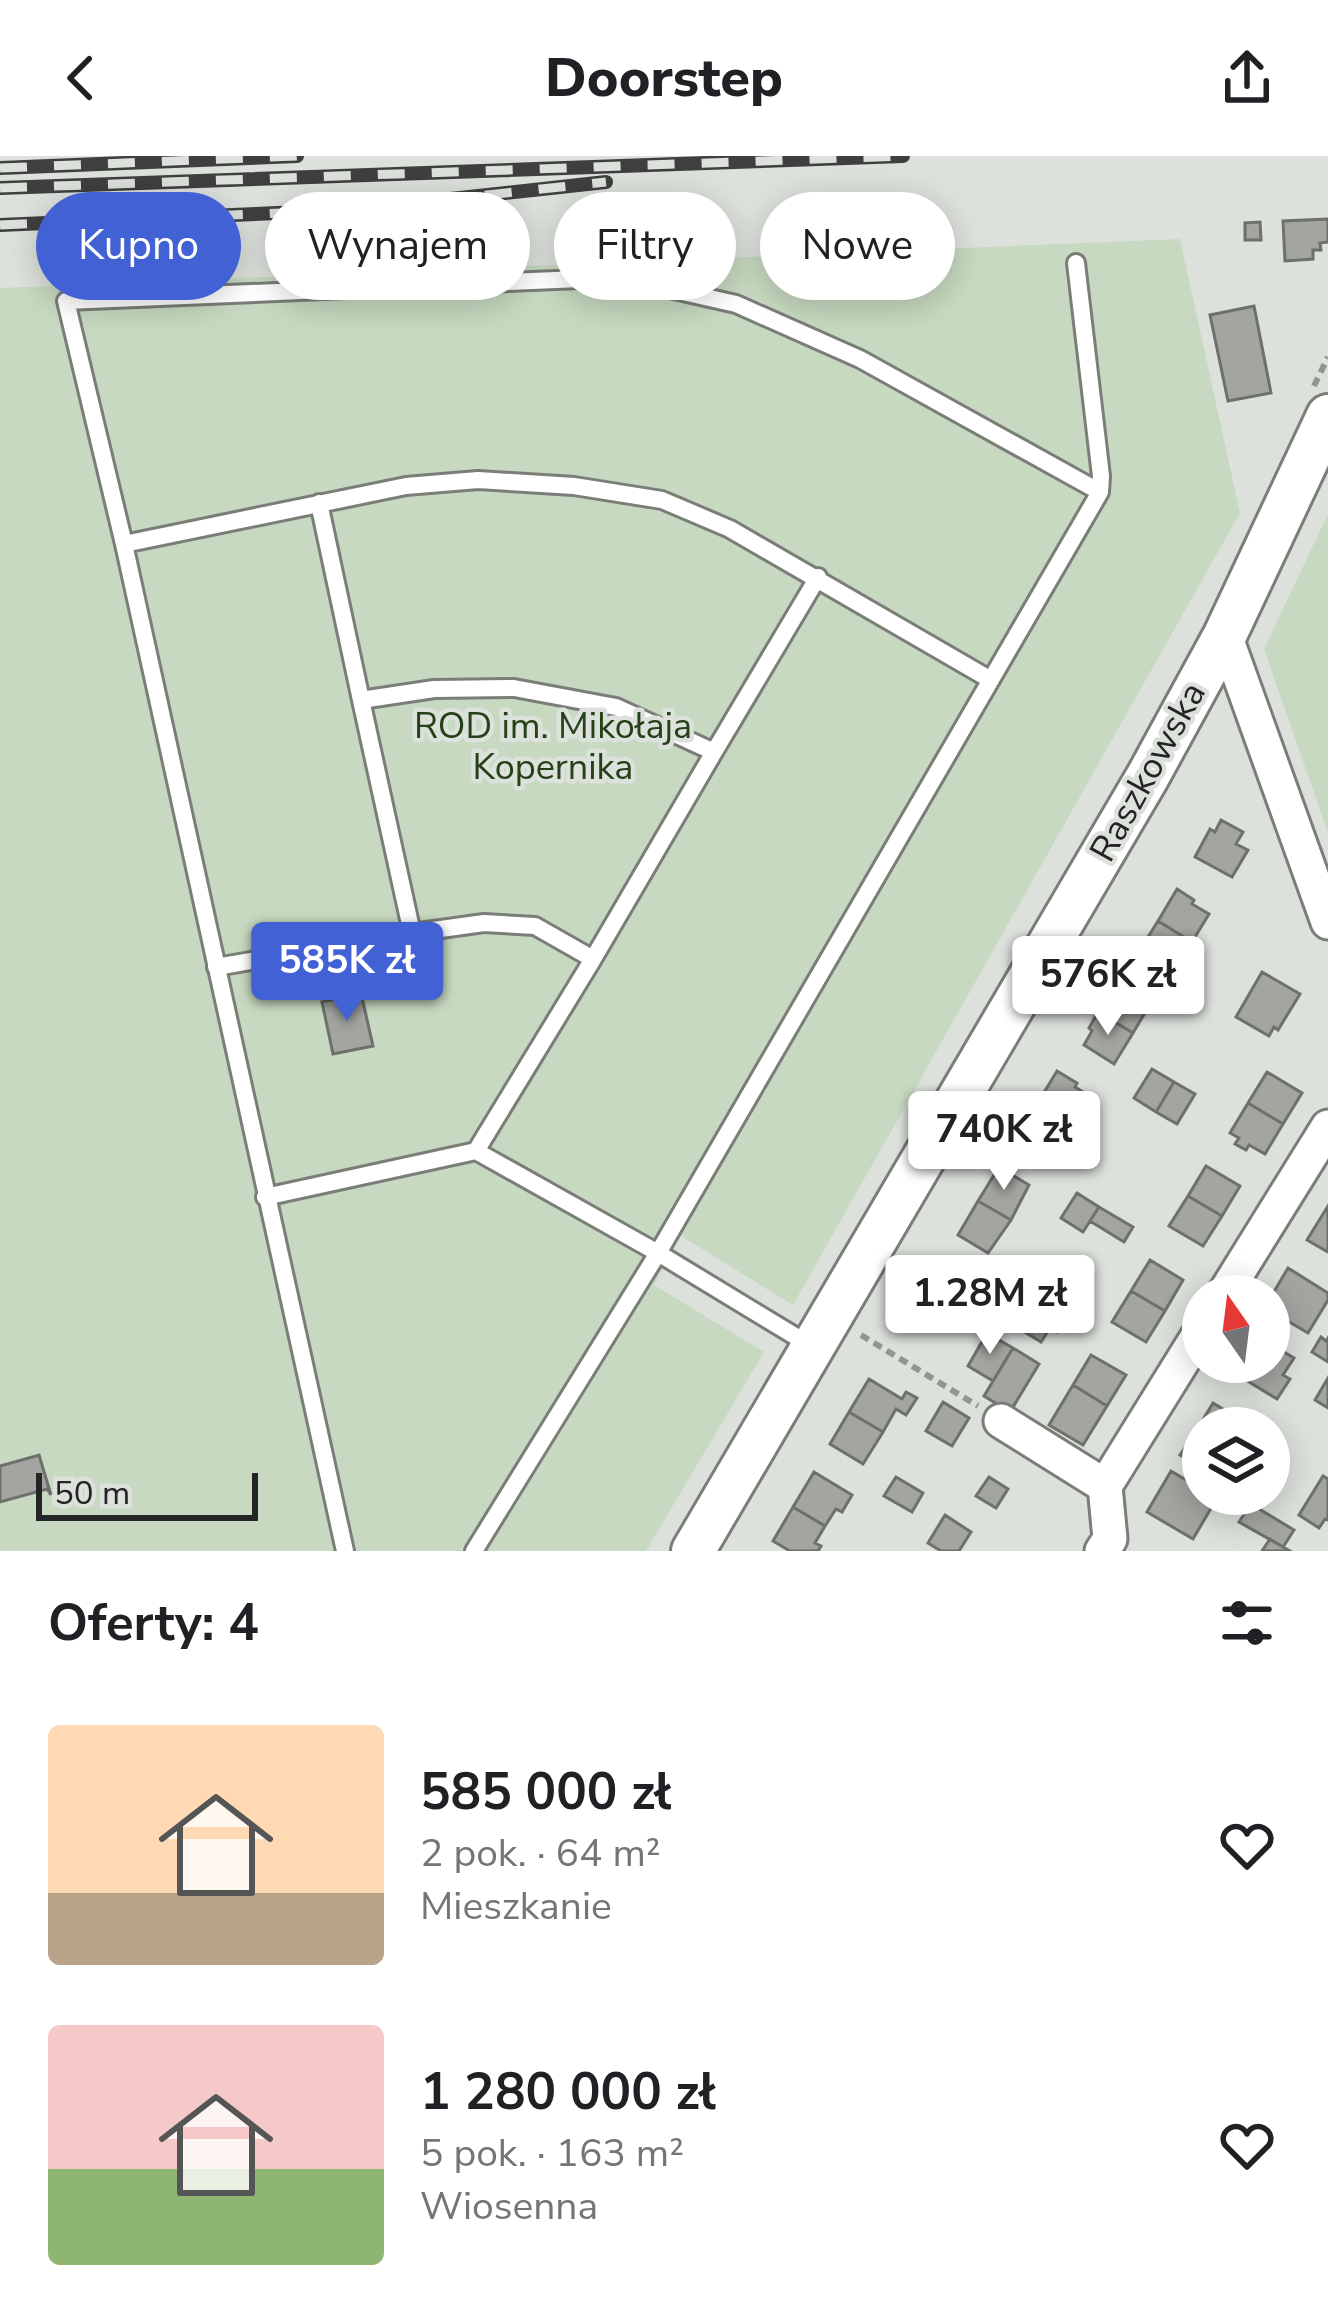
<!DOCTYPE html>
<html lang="pl">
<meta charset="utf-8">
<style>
body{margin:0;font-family:"Nunito Sans",sans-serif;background:#f6f6f6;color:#202124;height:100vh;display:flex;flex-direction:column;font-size:45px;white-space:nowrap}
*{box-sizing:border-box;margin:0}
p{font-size:39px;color:#757577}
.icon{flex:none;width:66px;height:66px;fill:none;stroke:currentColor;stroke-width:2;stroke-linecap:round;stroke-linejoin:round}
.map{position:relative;height:1395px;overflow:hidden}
.sheet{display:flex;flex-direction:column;background:#fff;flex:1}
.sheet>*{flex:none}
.top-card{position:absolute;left:36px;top:36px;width:1257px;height:108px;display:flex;gap:24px}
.needle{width:78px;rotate:346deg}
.fabs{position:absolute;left:1182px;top:1119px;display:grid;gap:24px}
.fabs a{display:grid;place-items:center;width:108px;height:108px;border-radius:50%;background:#fff;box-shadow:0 6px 30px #0003;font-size:60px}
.scale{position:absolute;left:36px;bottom:30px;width:222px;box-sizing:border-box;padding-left:12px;border:6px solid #232423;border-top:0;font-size:33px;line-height:42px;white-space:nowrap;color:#232423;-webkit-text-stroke:9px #dde1dc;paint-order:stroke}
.price{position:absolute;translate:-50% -102px;padding:0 27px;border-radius:12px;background:#fff;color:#222;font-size:39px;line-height:78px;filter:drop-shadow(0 3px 6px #0008)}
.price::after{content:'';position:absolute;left:50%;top:72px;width:36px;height:27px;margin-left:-18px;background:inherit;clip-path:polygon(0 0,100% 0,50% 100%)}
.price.selected{background:#4261d4;color:#fff}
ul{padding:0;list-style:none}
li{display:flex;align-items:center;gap:36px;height:300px;padding:0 48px}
li span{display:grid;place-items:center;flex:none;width:336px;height:240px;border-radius:12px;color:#555}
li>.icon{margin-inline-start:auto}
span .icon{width:144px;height:144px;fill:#fffc;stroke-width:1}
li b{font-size:51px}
h2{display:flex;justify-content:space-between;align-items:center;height:144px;padding:0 48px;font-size:51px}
.chip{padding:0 42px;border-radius:54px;background:#fff;box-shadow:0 6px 30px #0003;font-size:42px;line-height:108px}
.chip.selected{background:#4261d4;color:#fff}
header{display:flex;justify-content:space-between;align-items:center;height:156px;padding:0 48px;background:#fff;font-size:54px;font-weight:800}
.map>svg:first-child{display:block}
</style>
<header><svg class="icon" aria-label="back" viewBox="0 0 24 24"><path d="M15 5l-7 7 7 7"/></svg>Doorstep<svg class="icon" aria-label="share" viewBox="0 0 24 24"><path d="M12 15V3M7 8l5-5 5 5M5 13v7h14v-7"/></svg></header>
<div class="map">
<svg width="1328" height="1395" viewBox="0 0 1328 1395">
<rect width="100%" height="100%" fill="#dde1dc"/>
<path fill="#c7d9c0" d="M1180,83L1240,357L793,1149L681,1080L654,1129L764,1196L646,1395H0V132Z
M1328,358V677L1264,493Z"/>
<path fill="#a2a5a0" stroke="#6d706c" stroke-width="3" d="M1328,63V86L1320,87L1321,94H1313V103L1285,105L1283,65Z
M1260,66L1261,84H1245V67Z
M1254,150L1271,237L1228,245L1210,159Z
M1221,664L1243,676L1236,688L1248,694L1232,721L1195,701L1210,673L1215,676Z
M1177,733L1194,744L1192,748L1209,758L1192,786L1158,765Z
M1158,765L1192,786L1175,814L1158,804L1156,808L1138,797Z
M1262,816L1300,838L1278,874L1274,871L1269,880L1236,861Z
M1121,826L1152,845L1133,877L1098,856Z
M361,837L373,890L333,898L322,846Z
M1098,856L1133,877L1114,908L1084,889L1092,875L1089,872Z
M1152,913L1174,926L1156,956L1134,942Z
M1057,915L1077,927L1075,931L1091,941L1073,970L1037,948Z
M1267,916L1302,937L1283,968L1248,947Z
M1174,926L1195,938L1177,968L1156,956Z
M1248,947L1283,968L1265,998L1249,989L1246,994L1235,988L1239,982L1230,977Z
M1037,948L1073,970L1056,998L1040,989L1037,993L1017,981Z
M1206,1010L1240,1030L1222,1060L1188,1040Z
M999,1011L1029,1029L1011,1064L978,1045Z
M1077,1037L1099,1051L1083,1076L1061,1062Z
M1188,1040L1222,1060L1203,1090L1169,1070Z
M978,1045L1011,1064L988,1097L958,1079Z
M1328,1050V1096L1307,1084Z
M1099,1051L1133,1071L1124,1086L1090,1065Z
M1150,1104L1183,1124L1165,1155L1131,1135Z
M941,1106L969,1123L959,1140L965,1143L955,1159L921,1139Z
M1037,1107L1056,1119L1040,1146L1021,1135Z
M1288,1112L1328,1137V1144L1308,1177L1269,1154V1144Z
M1056,1119L1075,1130L1066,1145L1073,1149L1066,1162L1040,1146Z
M1021,1135L1040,1146L1023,1175L1004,1163Z
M1131,1135L1165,1155L1146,1186L1112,1166Z
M1040,1146L1066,1162L1057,1176L1050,1172L1041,1186L1023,1175Z
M987,1177L1013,1192L993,1225L968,1210Z
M1321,1181L1326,1185L1328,1182V1206L1312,1196Z
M1269,1187L1294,1202L1283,1219L1290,1223L1277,1243L1231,1215L1236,1206H1269Z
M1013,1192L1039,1208L1010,1256L984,1240Z
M1091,1199L1126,1219L1107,1250L1073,1229Z
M1328,1222V1252L1315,1244Z
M869,1223L902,1243L906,1236L917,1242L906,1259L896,1253L883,1276L849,1256Z
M1073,1229L1107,1250L1083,1289L1049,1269Z
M943,1246L969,1262L952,1290L926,1275Z
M1213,1247L1254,1272H1203V1291L1191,1283Z
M849,1256L883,1276L863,1308L830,1288Z
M1191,1283L1203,1291V1313L1180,1299Z
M39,1299L51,1339L47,1333L0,1346V1310Z
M1171,1315L1203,1334V1338L1217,1342L1193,1383L1147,1356Z
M814,1316L852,1339L842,1356L836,1353L825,1370L793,1351Z
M1323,1320L1328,1323V1364L1325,1363L1319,1372L1299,1359Z
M896,1321L923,1337L912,1356L884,1340Z
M989,1321L1008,1333L996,1352L976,1340Z
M1251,1348L1294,1374L1283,1391L1239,1366Z
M793,1351L825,1370L815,1387L821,1390L818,1395H790L773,1385Z
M945,1359L971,1376L959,1395H941L928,1387Z
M1270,1383L1283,1391L1290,1395H1262Z"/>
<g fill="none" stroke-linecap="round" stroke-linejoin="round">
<g stroke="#7a7d78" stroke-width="22">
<path id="service" d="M319,347L361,544L434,533L514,532L616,551L714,596L818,421
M124,388L345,1395
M991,524L730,373L662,344L574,330L478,324L406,330L124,388L66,145L580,123L643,127L736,148L860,203L1100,336
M361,544L412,777L484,767L535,770L593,803L714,596
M216,811L412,777
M476,995L593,803
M265,1041L476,995L658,1097L813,1191
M474,1395L658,1097L1100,336L1101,320L1076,107"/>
</g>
<g stroke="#7a7d78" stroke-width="39">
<path id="minor" d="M1225,479L1328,766
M1223,1140L1328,971
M1001,1265L1105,1330
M1102,1395L1110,1383L1105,1330L1203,1172"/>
</g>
<g stroke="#7a7d78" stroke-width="48">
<path id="tertiary" d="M693,1395L1148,620L1225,479L1328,260"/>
</g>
<path stroke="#929592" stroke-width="6" stroke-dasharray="9 6" stroke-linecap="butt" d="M1314,230L1328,201
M861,1179L978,1250"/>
<use href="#service" stroke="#fff" stroke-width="16"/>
<use href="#minor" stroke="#fff" stroke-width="33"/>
<use href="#tertiary" stroke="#fff" stroke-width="42"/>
<g stroke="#3e3f3e" stroke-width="14">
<path id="rail" d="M0,12L297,0
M0,32L903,0
M0,69L349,54L606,26"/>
</g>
<use href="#rail" stroke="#dde1dc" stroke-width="9" stroke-dasharray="27" stroke-linecap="butt"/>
</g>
<g text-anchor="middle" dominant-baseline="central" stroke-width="9" stroke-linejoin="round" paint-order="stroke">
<g font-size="36" fill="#254118" stroke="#dde1dc">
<text x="553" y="570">ROD im. Mikołaja<tspan x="553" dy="41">Kopernika</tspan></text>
</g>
<g font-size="36" fill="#232423" stroke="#dde1dc">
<text transform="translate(1148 616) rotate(-61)">Raszkowska</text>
</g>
</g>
</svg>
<div class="fabs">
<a><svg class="needle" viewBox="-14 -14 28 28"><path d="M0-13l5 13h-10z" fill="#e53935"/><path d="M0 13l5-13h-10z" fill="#757577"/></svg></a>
<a><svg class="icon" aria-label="layers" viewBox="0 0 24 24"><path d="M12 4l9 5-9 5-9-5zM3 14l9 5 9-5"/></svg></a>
</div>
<div class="scale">50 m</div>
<b class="price selected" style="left:347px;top:868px">585K zł</b>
<b class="price" style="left:1108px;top:882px">576K zł</b>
<b class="price" style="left:1004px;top:1037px">740K zł</b>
<b class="price" style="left:990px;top:1201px">1.28M zł</b>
<div class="top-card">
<a class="chip selected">Kupno</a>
<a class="chip">Wynajem</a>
<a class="chip">Filtry</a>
<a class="chip">Nowe</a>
</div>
</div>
<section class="sheet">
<h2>Oferty: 4<svg class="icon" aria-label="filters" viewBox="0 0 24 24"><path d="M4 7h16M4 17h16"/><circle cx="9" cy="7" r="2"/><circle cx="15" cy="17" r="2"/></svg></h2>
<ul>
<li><span style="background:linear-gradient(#ffd9b3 70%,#b9a48a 0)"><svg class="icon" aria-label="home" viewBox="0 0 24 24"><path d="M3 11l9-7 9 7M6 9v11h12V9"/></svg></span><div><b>585 000 zł</b><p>2 pok. · 64 m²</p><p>Mieszkanie</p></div><svg class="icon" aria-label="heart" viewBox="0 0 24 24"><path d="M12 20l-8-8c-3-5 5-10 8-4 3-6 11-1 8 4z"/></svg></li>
<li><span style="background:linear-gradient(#f6c9c9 60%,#8fb573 0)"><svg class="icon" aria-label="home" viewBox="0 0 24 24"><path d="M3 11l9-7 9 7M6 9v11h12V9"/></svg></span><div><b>1 280 000 zł</b><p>5 pok. · 163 m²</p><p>Wiosenna</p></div><svg class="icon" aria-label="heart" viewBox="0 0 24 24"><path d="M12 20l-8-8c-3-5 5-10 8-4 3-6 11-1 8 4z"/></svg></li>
</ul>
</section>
